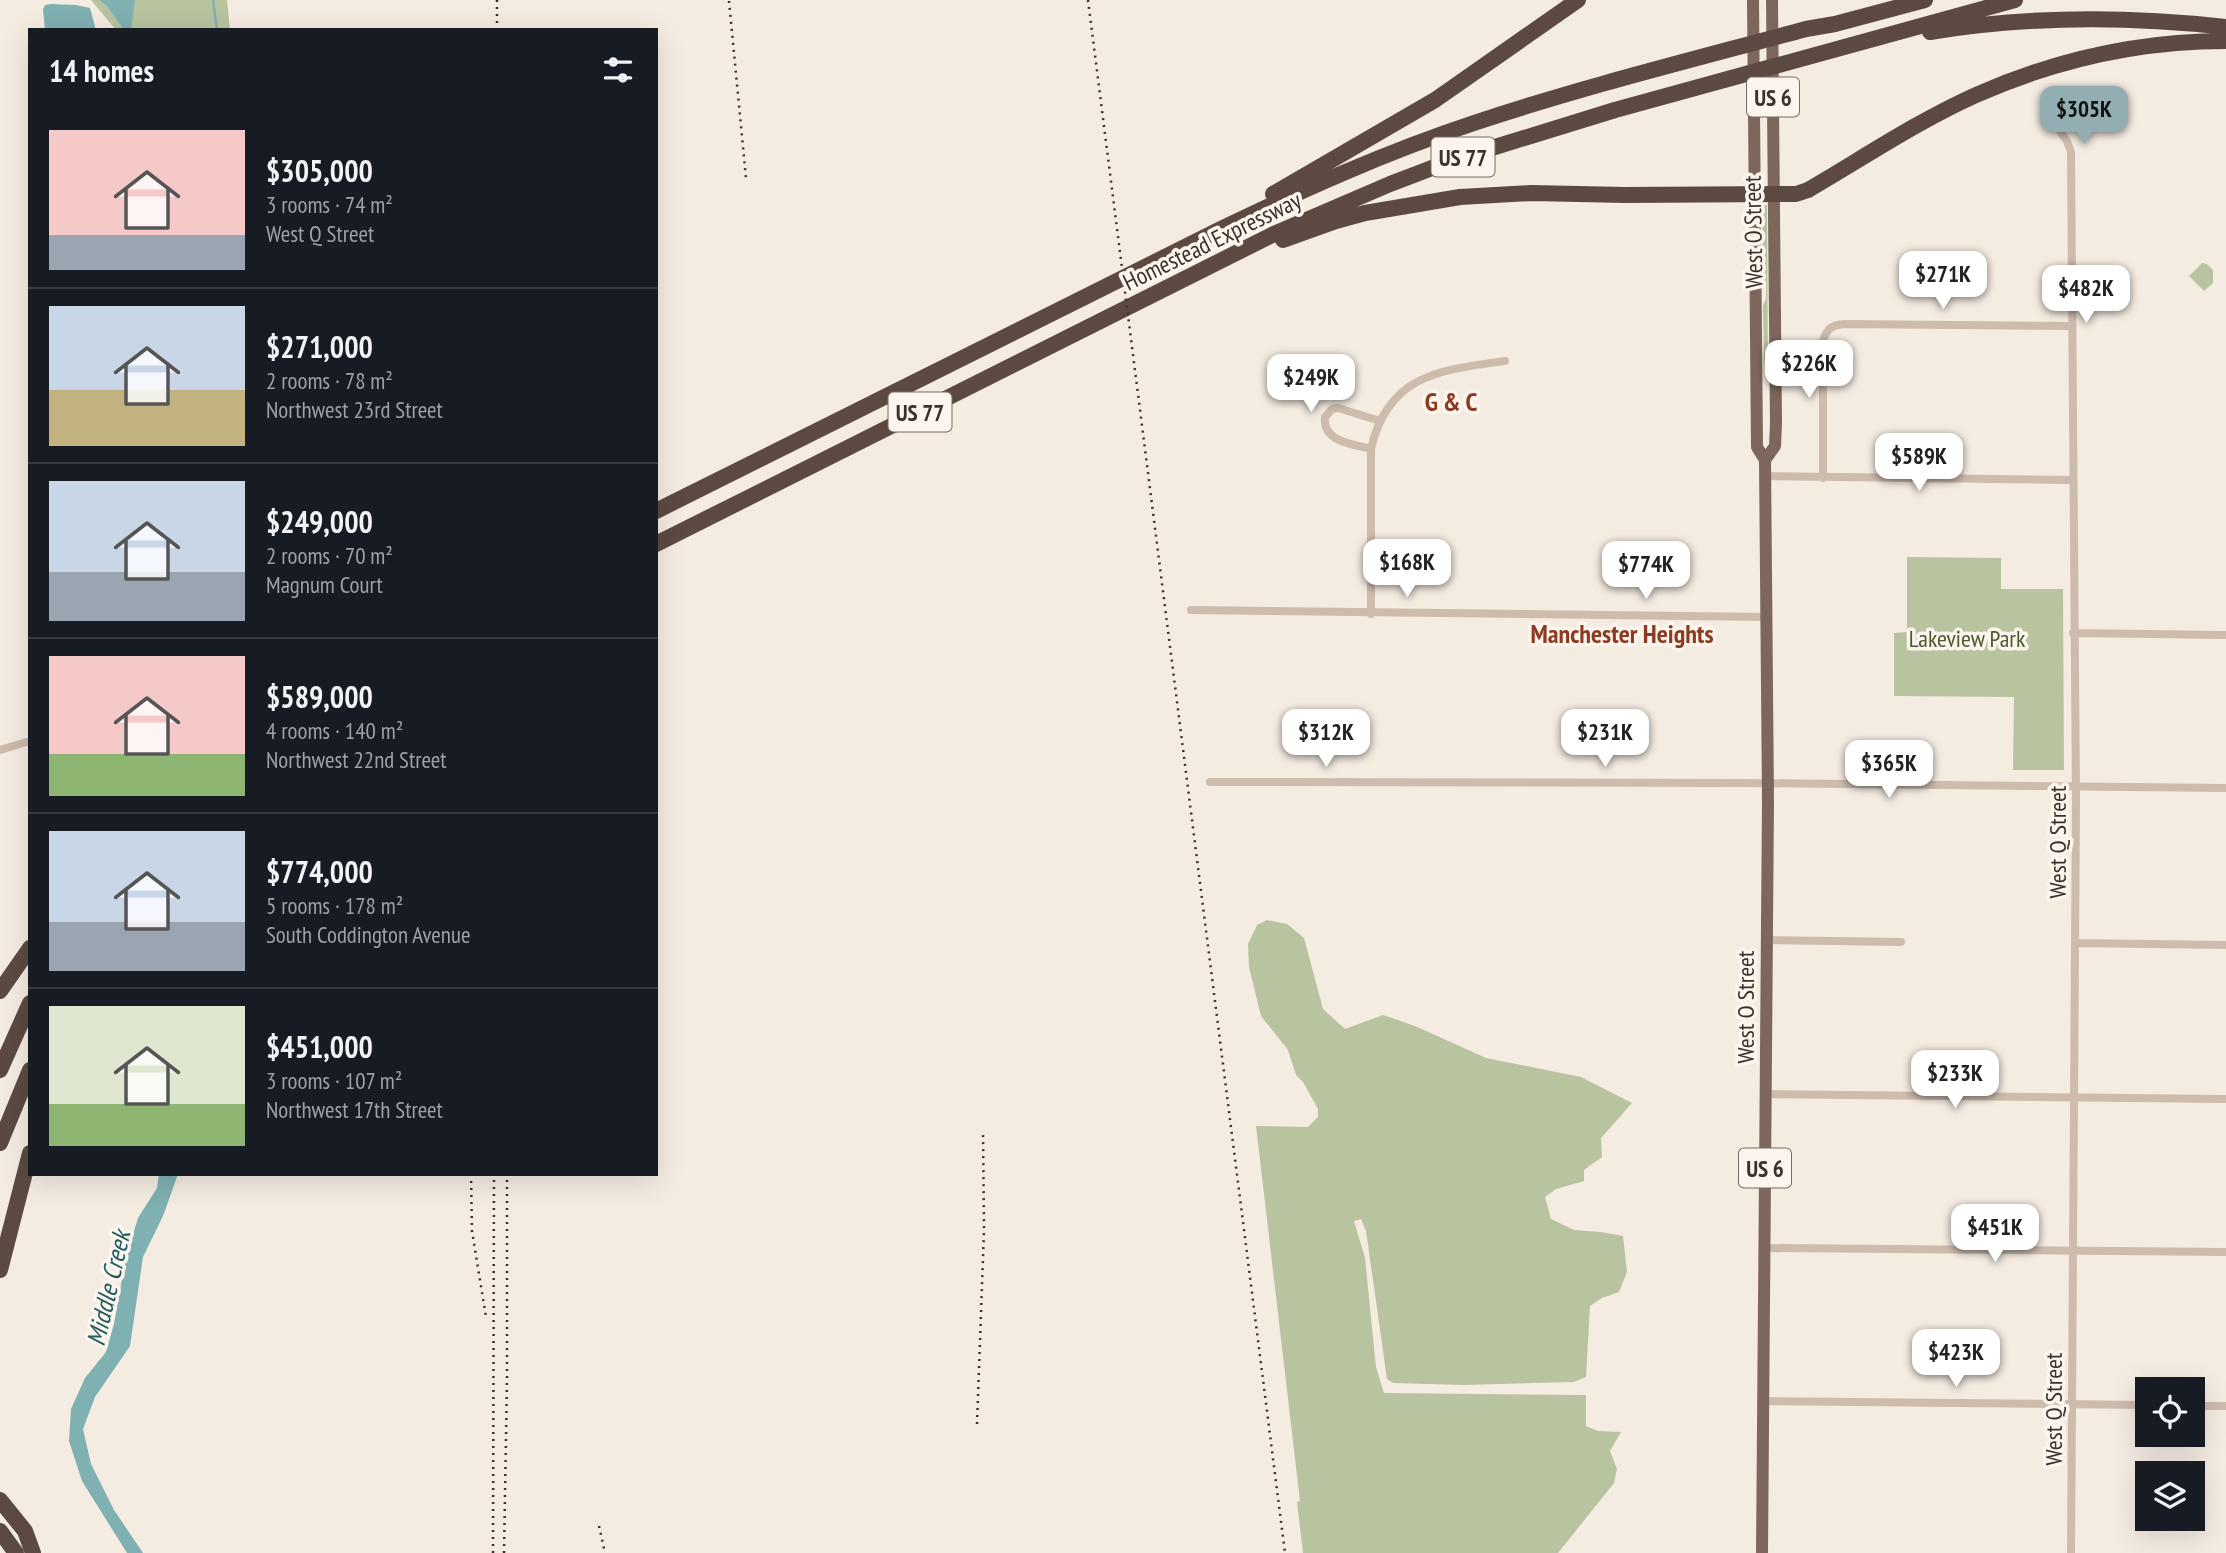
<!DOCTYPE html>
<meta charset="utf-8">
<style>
body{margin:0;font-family:"PT Sans Narrow",sans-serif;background:#20242c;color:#f1f3f6;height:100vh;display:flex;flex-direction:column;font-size:26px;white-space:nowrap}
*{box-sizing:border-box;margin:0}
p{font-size:23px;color:#9ea1a6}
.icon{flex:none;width:38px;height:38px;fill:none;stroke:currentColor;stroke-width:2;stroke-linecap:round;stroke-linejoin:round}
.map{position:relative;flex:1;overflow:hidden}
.sheet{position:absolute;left:28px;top:28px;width:630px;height:1148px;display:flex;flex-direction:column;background:#171b24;border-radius:0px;box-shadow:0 7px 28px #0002}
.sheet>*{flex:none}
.tools{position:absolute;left:2135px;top:1377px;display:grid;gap:14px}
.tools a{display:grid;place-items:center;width:70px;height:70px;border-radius:0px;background:#171b24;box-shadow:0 7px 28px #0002;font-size:35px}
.price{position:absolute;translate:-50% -60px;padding:0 16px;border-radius:14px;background:#fff;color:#222;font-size:23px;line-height:46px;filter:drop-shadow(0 2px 4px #0008)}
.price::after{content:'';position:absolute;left:50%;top:42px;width:21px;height:16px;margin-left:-10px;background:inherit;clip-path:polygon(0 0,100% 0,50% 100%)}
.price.active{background:#92aeb2;color:#111}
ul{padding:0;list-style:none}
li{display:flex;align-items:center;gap:21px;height:175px;padding:0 21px}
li+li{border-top:2px solid #363941}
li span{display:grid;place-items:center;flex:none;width:196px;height:140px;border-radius:0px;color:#555}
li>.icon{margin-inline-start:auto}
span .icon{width:84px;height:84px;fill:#fffc;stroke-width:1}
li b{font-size:30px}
h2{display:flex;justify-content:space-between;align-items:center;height:84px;padding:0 21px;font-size:30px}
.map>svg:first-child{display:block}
</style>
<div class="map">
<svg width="2226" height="1553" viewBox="0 0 2226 1553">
<rect width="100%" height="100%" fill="#f4ebe1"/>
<path fill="#b8c4a0" d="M91,0H227L230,30H116Z
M1762,205H1767L1768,378L1764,360L1763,306L1766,298V285L1763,274Z
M2202,263L2207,264L2213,270V283L2204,291L2189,276Z
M1907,557L2001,558V589H2063L2064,770H2013L2014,697L1894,696V633L1907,632Z
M1267,920L1287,924L1304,938L1323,1009L1345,1029L1383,1015L1415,1026L1486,1058L1581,1077L1632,1103L1601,1138L1602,1157L1584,1170V1181L1556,1189L1545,1197L1551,1219L1574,1230L1601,1232L1623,1236L1627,1272L1619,1292L1602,1298L1590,1306L1586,1377L1574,1382L1463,1385L1393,1383L1387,1379L1366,1231L1361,1219L1354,1221L1365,1258L1376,1367L1384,1393L1586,1395V1426L1598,1431L1621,1432L1610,1451L1617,1469L1614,1483L1558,1553H1303L1297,1502L1300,1501L1256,1126L1308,1127L1318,1117V1109L1303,1082L1296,1075L1288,1050L1261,1016L1249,967L1248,944L1257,925Z"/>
<path fill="#7fb0b2" d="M100,0H135L131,30H124L108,7Z
M51,4L76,5L90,8L96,30H45L43,9L45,5Z
M159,1174H178L163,1216L143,1257L130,1346L95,1397L83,1429L91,1464L114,1510L143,1553H127L82,1481L69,1441L71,1409L85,1378L106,1352L114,1324L126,1257L138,1218L157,1188Z"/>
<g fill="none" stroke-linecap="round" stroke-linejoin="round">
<path stroke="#7fb0b2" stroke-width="2.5" d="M213,0L217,30"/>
<path stroke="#cdbbac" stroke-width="8" d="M2061,133L2067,141L2071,152L2076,799L2071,1553
M1371,449C1353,444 1322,442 1325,417L1332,409L1338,408L1380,421
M1765,476L2072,480
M1823,478V341C1827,328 1832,325 1845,324L2072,326
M1191,610L1767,617
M1371,614V449C1388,374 1441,370 1505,361
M2073,633L2226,635
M0,750L30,741
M1210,782L1743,783L2226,788
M1767,940L1901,942
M2075,943L2226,945
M1766,1094L2226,1099
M1764,1248L2226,1252
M1763,1401L2147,1405
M2193,1406H2226"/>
<path stroke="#7d675c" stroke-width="12" d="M1753,0L1757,447L1765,460L1768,801L1762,1553
M1765,460L1775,446L1776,423L1772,0"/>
<path stroke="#5c4a42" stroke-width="16" d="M1930,32C2027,16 2128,16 2226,27
M1273,194L1435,100L1578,0
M1283,240L1336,221L1365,213L1460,197L1531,193L1625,195L1796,194L1808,190C1863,158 1918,121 1976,95C2055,60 2140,41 2226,41
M656,511L1219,230C1302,190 1386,152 1474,123C1582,87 1695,59 1806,29L1835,24L1925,0
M656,544L1276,233L1390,184L1453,160L1615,110L2015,0
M0,991L30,948
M0,1070L30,1003
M0,1143L30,1070
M0,1270L30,1153
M0,1500L25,1531L33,1553
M0,1531L16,1553"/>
<path stroke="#3b302b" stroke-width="2.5" stroke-dasharray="2 5" stroke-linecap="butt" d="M1088,0L1285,1553
M729,1L746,178
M497,30V0
M471,1174L472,1231L486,1317
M977,1424L984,1230L983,1133
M599,1526L605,1553
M493,1553L494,1174
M504,1553L507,1379V1174"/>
</g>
<g text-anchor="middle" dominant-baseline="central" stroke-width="7" stroke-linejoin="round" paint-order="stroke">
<g fill="#fbf5ee" stroke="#756b66" stroke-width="2">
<rect x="1747" y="77.5" width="52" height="39" rx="5"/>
<rect x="1431.5" y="137.5" width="63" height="39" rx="5"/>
<rect x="888.5" y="392.5" width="63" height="39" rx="5"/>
<rect x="1739" y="1148.5" width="52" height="39" rx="5"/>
</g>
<g font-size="23" font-weight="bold" fill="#3b302b">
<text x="1773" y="97">US 6</text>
<text x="1463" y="157">US 77</text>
<text x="920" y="412">US 77</text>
<text x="1765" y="1168">US 6</text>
</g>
<g font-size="24" fill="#3b302b" stroke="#fbf5ee">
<text transform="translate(1753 232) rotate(-91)">West O Street</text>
<text transform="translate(1212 241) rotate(-26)">Homestead Expressway</text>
<text transform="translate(2057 842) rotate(-90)">West Q Street</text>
<text transform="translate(1745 1007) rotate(-90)">West O Street</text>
<text transform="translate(2053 1409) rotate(-90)">West Q Street</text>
</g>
<g font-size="24" fill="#4a5a2e" stroke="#fbf5ee">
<text x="1967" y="638">Lakeview Park</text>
</g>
<g font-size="26" font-weight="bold" fill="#8c3b22" stroke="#fbf5ee">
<text x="1451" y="401">G &amp; C</text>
<text x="1622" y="633">Manchester Heights</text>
</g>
<g font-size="26" font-style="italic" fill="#1f5a5e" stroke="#fbf5ee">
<text transform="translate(108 1288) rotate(-77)">Middle Creek</text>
</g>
</g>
</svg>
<div class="tools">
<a><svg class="icon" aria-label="locate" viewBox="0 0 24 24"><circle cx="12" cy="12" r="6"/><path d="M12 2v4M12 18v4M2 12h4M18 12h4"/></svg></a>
<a><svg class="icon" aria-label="layers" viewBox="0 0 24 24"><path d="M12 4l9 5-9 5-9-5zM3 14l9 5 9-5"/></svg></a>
</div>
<b class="price active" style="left:2084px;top:146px">$305K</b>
<b class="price" style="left:1943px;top:311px">$271K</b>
<b class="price" style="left:2086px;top:325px">$482K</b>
<b class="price" style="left:1809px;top:400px">$226K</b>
<b class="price" style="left:1311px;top:414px">$249K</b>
<b class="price" style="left:1919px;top:493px">$589K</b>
<b class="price" style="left:1407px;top:599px">$168K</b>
<b class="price" style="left:1646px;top:601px">$774K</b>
<b class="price" style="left:1326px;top:769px">$312K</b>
<b class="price" style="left:1605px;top:769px">$231K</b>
<b class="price" style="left:1889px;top:800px">$365K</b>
<b class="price" style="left:1955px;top:1110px">$233K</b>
<b class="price" style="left:1995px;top:1264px">$451K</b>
<b class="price" style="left:1956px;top:1389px">$423K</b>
<section class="sheet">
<h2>14 homes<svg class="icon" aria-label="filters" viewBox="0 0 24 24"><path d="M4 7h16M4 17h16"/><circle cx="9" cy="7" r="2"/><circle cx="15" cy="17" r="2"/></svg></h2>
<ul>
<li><span style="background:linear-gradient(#f6c9c9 75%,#9aa5b1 0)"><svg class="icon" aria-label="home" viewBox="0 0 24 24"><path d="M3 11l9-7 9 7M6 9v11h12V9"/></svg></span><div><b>$305,000</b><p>3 rooms · 74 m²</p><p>West Q Street</p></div></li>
<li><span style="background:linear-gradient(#c9d6e8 60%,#c2b280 0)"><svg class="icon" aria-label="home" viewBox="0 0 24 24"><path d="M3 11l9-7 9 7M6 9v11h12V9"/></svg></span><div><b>$271,000</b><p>2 rooms · 78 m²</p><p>Northwest 23rd Street</p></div></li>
<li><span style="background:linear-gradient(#c9d6e8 65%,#9aa5b1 0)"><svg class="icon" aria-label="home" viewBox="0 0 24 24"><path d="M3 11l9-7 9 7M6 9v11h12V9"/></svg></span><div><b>$249,000</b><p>2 rooms · 70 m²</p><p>Magnum Court</p></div></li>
<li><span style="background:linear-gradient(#f6c9c9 70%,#8fb573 0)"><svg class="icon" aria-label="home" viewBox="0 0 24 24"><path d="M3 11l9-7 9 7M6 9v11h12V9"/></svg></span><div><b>$589,000</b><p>4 rooms · 140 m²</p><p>Northwest 22nd Street</p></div></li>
<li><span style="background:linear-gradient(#c9d6e8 65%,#9aa5b1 0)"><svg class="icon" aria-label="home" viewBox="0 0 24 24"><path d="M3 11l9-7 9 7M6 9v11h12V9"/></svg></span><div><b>$774,000</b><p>5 rooms · 178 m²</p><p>South Coddington Avenue</p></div></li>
<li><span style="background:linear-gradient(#dfe7d0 70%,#8fb573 0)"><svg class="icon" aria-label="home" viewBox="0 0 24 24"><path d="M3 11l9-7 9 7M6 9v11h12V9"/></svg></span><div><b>$451,000</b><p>3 rooms · 107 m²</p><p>Northwest 17th Street</p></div></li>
</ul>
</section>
</div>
